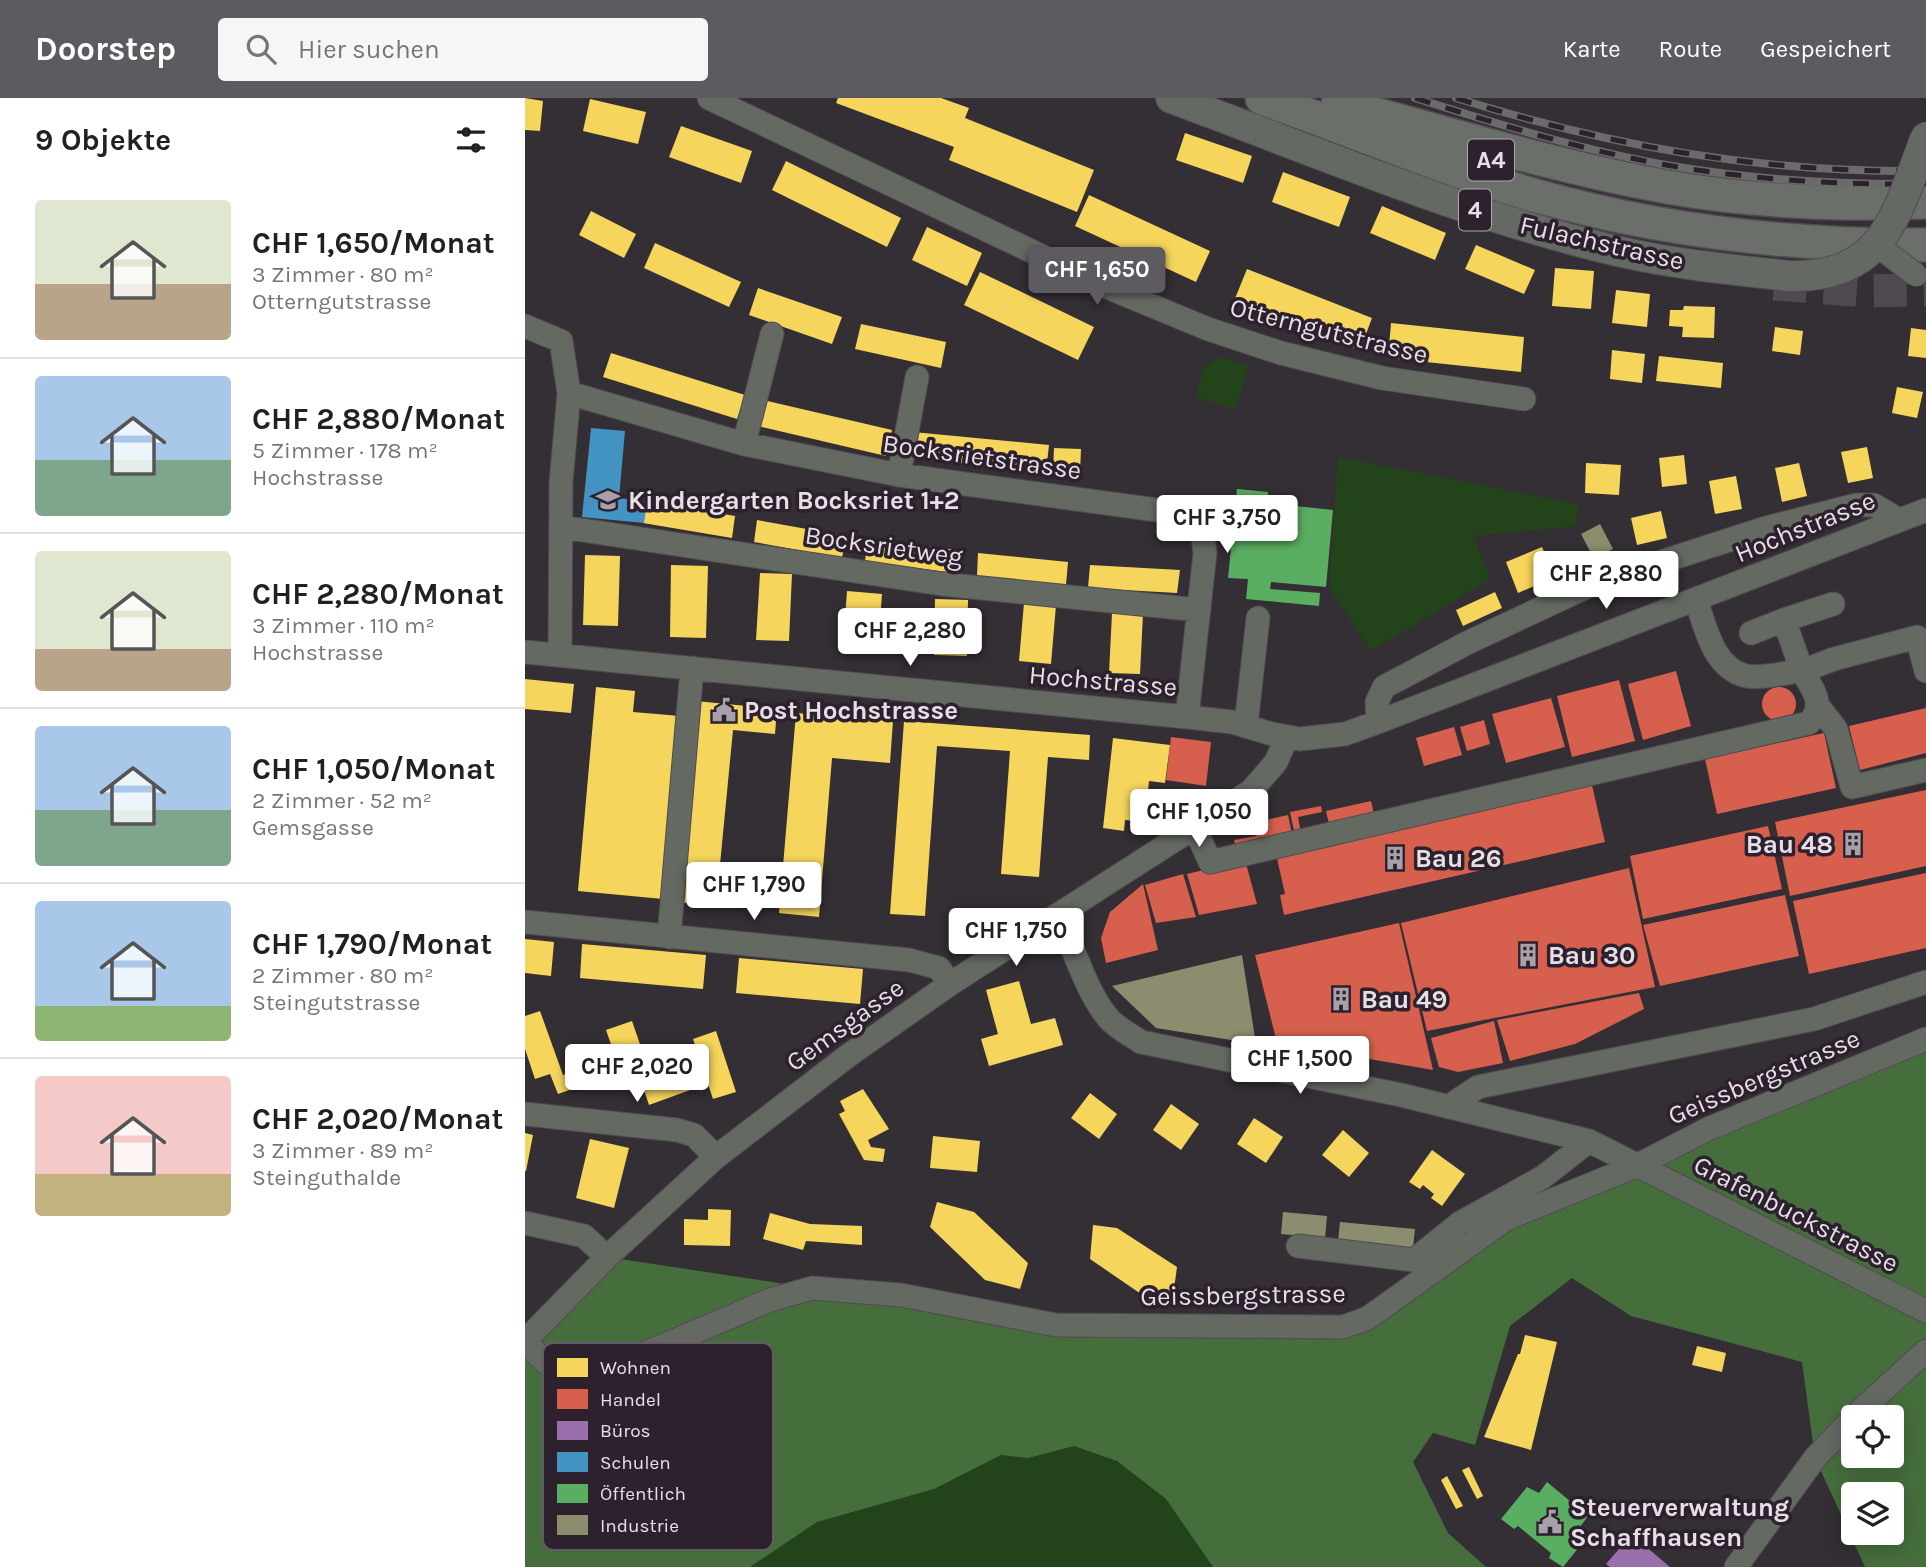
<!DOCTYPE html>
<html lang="de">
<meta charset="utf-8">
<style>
body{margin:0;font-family:Karla,sans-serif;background:#f6f6f6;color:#202124;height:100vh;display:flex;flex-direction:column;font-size:26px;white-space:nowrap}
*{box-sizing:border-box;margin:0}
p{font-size:23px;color:#757577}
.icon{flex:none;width:38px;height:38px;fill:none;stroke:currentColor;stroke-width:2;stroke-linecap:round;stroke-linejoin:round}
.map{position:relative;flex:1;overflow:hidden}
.sheet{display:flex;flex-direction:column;background:#fff;width:525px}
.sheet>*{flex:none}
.controls{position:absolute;left:1316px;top:1307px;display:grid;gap:14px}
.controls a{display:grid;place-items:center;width:63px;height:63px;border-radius:7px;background:#fff;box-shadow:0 4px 18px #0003;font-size:35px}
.price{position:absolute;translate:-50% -60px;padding:0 16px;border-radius:7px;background:#fff;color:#222;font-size:23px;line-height:46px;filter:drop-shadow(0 2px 4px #0008)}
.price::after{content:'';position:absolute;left:50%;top:42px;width:21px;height:16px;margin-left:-10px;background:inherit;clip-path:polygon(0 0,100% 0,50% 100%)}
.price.selected{background:#5d5b60;color:#fff}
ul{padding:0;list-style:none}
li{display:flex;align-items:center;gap:21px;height:175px;padding:0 35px}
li+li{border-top:2px solid #e0e0e0}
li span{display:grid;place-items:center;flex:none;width:196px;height:140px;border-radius:7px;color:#555}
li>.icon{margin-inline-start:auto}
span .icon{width:84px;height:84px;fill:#fffc;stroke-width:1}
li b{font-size:30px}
h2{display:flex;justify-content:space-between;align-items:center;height:84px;padding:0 35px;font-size:30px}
header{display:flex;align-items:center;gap:42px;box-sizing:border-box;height:98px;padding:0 35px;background:#5d5b60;color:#fff}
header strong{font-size:33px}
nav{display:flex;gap:38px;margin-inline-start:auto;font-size:24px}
.search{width:490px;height:63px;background:#f6f6f6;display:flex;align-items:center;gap:18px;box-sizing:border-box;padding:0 24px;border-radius:7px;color:#757577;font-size:26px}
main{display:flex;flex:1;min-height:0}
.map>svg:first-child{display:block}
</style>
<header>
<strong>Doorstep</strong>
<div class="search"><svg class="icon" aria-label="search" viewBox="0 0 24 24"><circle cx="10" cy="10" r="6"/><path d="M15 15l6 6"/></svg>Hier suchen</div>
<nav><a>Karte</a><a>Route</a><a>Gespeichert</a></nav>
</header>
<main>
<section class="sheet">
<h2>9 Objekte<svg class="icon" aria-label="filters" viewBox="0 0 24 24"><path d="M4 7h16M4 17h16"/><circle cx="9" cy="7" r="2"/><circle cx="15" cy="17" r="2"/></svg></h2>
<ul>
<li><span style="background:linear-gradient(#dfe7d0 60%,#b9a48a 0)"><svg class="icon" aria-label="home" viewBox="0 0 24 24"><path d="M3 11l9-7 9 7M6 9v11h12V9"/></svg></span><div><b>CHF 1,650/Monat</b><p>3 Zimmer · 80 m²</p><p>Otterngutstrasse</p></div></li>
<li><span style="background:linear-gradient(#a9c7e8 60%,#7fa58c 0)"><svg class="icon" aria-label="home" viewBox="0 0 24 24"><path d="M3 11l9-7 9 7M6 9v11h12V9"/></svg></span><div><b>CHF 2,880/Monat</b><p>5 Zimmer · 178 m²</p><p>Hochstrasse</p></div></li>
<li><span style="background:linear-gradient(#dfe7d0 70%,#b9a48a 0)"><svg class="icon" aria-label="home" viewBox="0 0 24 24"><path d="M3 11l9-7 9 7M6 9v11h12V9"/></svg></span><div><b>CHF 2,280/Monat</b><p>3 Zimmer · 110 m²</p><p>Hochstrasse</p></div></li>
<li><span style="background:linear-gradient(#a9c7e8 60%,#7fa58c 0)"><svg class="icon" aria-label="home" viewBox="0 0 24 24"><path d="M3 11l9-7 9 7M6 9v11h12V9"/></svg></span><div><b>CHF 1,050/Monat</b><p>2 Zimmer · 52 m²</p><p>Gemsgasse</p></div></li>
<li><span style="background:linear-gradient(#a9c7e8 75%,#8fb573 0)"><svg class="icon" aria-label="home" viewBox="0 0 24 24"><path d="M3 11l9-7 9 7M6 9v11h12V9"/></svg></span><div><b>CHF 1,790/Monat</b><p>2 Zimmer · 80 m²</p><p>Steingutstrasse</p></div></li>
<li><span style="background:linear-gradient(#f6c9c9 70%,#c2b280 0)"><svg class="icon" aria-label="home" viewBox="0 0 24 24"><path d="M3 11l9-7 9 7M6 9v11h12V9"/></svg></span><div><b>CHF 2,020/Monat</b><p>3 Zimmer · 89 m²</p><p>Steinguthalde</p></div></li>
</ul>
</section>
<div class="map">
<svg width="1401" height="1469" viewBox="0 0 1401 1469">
<rect width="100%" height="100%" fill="#342e35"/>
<path fill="#23441b" d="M696,259L724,268L710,312L670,298L679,269Z
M813,359L1053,406L1052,428L948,438L966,481L846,553L804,489Z
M549,1348L592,1363L641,1401L688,1469H225L292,1424L409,1391L476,1357L503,1360Z"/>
<path fill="#466e3d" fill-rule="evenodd" d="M1401,941V1469H1340L1290,1360L1277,1264L1106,1218L1047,1180L985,1228L950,1347L908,1335L888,1364L923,1435L961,1469H688L641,1401L592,1363L549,1348L503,1360L476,1357L409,1391L292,1424L225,1469H0V1243L82,1159L531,1227L818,1229L981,1121ZM1328,1320H1367V1358H1328ZM1328,1396H1367V1435H1328Z"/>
<path fill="#f6d55c" d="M0,0L18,3L15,33L0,32Z
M313,0H416L444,10L440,20L569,72L552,114L424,62L429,49L311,5Z
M65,1L121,14L113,46L58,33Z
M156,28L227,53L216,85L144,59Z
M660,35L727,58L718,85L651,62Z
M261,63L376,120L362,149L247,92Z
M758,74L825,99L814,129L747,104Z
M564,97L685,153L671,184L550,128Z
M857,108L921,135L910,162L845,135Z
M66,113L111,136L99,160L54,137Z
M402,129L457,155L442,188L387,162Z
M130,145L216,184L204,209L119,170Z
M951,147L1010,172L999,196L940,171Z
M1030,170L1069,173L1066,211L1027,208Z
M722,171L847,220L835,252L709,203Z
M455,174L569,229L553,262L439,207Z
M233,190L317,219L307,246L224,217Z
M1091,192L1125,196L1122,229L1087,225Z
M1159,208L1190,209L1189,240L1157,239L1158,229L1144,228L1145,212H1158Z
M866,225L999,239L996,274L863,260Z
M336,226L421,244L416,270L330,251Z
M1250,229L1278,233L1275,257L1247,253Z
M1386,230L1401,232V260L1383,258Z
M1087,252L1120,256L1117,285L1085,281Z
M86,255L220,297L212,321L78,279Z
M1134,258L1198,265L1196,290L1131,283Z
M1372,289L1398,294L1392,320L1367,315Z
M234,301L367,332L361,358L228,327Z
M388,334L524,347L521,374L386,360Z
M1342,349L1348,380L1323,385L1316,354Z
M529,350L556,351L555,374L528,373Z
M1159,357L1162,386L1137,389L1134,360Z
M1061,365L1096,367L1094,397L1060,395Z
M1274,365L1282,398L1257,404L1250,370Z
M1211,378L1217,411L1190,416L1184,383Z
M123,403L210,418L207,440L118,425Z
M1136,413L1142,440L1112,447L1106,420Z
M232,422L321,438L317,460L229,444Z
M343,441L432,452L429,475L340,463Z
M1017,449L1030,479L993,495L981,464Z
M453,455L543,464L541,487L452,478Z
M60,457L95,458L93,528L58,527Z
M146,467L183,468L181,540L145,539Z
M565,467L655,472L652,495L563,490Z
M235,475L267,476L264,543L231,542Z
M322,493L357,496L353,551L318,548Z
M970,494L977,510L938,528L931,512Z
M410,501L443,502L442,558L409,557Z
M499,505L531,507L526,566L494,563Z
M587,515L618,516L615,576L584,575Z
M0,581L49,586L46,615L0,611Z
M71,589L110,593L108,614L155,618L138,801L53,793Z
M171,603L252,611L250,636L208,632L191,808L152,804Z
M271,615L368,623L365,665L307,660L294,819L254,815Z
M379,623L565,637L564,662L523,659L514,779L476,776L485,653L412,648L400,818L365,816Z
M588,640L645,647L640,685L624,683L620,724L600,722L599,733L578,730Z
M0,841L29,844L26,878L0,875Z
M57,846L181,857L178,891L55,880Z
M214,860L338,871L335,906L211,895Z
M494,883L506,926L530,920L538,947L464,968L456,941L473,936L461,892Z
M15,913L38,977L70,965L76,981L33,996L25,976L10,981L0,951V918Z
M107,923L129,987L162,976L168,991L124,1007L117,986L102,992L81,932Z
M191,933L211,994L188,1001L168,941Z
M338,991L364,1031L343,1042L346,1049L360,1051L358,1064L339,1062L314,1016L320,1013L315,1003Z
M565,995L592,1016L574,1041L546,1020Z
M646,1006L674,1026L656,1052L628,1032Z
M729,1020L758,1039L741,1065L712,1046Z
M818,1032L844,1055L824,1079L797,1057Z
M0,1035L8,1037L1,1073H0Z
M408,1038L455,1043L452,1074L405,1070Z
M65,1041L104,1050L89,1110L51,1100Z
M907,1052L940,1076L917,1108L906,1100L909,1096L898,1087L895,1091L884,1084Z
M412,1104L449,1114L503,1165L495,1191L460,1182L405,1129Z
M183,1111L206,1112L205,1148L159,1147V1121L183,1122Z
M245,1115L285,1126L337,1128V1147L281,1143L278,1152L238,1141Z
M568,1127L592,1130L652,1169L648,1198L616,1196L565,1161Z
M1000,1237L1032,1244L1006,1352L959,1339L993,1256H995Z
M1172,1248L1201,1255L1197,1274L1167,1267Z
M944,1369L958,1398L952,1401L937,1372Z
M922,1378L938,1408L931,1411L916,1382Z"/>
<path fill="#d6604d" d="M1151,573L1166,628L1118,642L1103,586Z
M1094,582L1110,643L1047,659L1032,598Z
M1237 606a17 17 0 1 1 34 0a17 17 0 1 1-34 0Z
M1026,600L1040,649L981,665L967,616Z
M1401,610V655L1335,672L1324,628Z
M959,622L965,646L942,653L935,629Z
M929,629L937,657L899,668L891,640Z
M1299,635L1311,690L1192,716L1180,661Z
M646,639L686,644L681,688L641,682Z
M1066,683L1080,744L759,817L755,797L760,796L751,756Z
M1401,692V768L1265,798L1250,724Z
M846,703L849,716L804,726L801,713Z
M796,708L797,714L773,719L776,735L770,737L765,714Z
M763,717L768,741L712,753L709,742L731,738L729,730L741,722Z
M1243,728L1257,791L1118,821L1105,758Z
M720,762L732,806L674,817L662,776Z
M1104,770L1130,889L902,933L876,825Z
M1401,775V850L1284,876L1268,803Z
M658,776L671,819L631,825L620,787Z
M618,786L633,852L581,865L576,840L585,814Z
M1260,797L1274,858L1135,888L1118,827Z
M874,825L908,972L752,945L730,857Z
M1114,895L1119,911L1050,946L985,963L972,922Z
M969,923L978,965L933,974L914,969L906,940Z"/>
<path fill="#9970ab" d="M1107,1436L1113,1442L1145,1469H1085L1081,1466Z"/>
<path fill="#4393c3" d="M66,330L100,333L94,400L122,404L119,425L57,419Z"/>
<path fill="#5aae61" d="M712,391L743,394L742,405L808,412L801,489L746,484L745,491L795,495L794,508L721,501L723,481L703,480Z
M1022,1384L1063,1418L1055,1429L1063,1438L1038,1469L1024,1460L1026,1455L993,1428L989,1431L976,1421L1002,1389L1014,1395Z"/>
<path fill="#8c8c6e" d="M1075,426L1088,451L1069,461L1056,436Z
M717,857L731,946L631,930L587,888Z
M758,1114L802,1118L800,1140L756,1136Z
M815,1124L890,1131L888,1150L813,1143Z"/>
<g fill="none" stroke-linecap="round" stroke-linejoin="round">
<path stroke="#4f4950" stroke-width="33" stroke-dasharray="33 17" stroke-linecap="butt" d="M1249,186L1340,193L1401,192"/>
<g stroke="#504b51" stroke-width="25">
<path id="minor" d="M184,0L584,190L683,231L756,255L857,280L999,301
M0,228L36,243L44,295L36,384L35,557
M44,295L219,346L374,377L661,416L678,439L680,455L662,619
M219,346L247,236
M374,377L392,279
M37,429L417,486L674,512
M1308,506L1259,522L1277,573L1309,561L1392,539L1401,573
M1226,535L1259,522
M0,554L662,619L707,624L747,636L775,641L820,636L853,624L1401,412
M1293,608L1311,631L1327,689L1401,672
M853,624L852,604L859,589L942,545L1068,486L1241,430L1331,407H1349L1374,422
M721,627L733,520
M669,728L685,764L1284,625C1301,607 1288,591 1277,573C1261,574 1237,581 1221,578C1188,570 1181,530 1171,502
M532,817C550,850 560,893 584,921C592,930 606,937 616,944L876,997L1064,1043L1401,1213
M0,824L384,862L414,870L425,886
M144,839L167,570
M923,1009L953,989L1289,921L1401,884
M0,1016L152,1032L169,1037L191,1059
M0,1125L59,1138L82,1159
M773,1148L889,1162L935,1125L1018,1079L1064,1043
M0,1243L82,1159L191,1059L324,957L425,886L726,693L751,664L762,639
M0,1244C28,1271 36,1285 76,1274L245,1202L287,1190L376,1197L531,1227L818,1229L843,1220L981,1121L1113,1067L1183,1031L1401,941
M1211,1469L1290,1360L1334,1314L1401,1253"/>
</g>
<g stroke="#504b51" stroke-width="32">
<path id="major" d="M646,0C793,54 939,117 1092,153C1148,166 1208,172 1265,178"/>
</g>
<g stroke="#504b51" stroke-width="36">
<path id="highway" d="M737,0C827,32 921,72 1012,98C1140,134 1269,148 1401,147
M813,6C922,35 1031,69 1142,89C1227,104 1315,107 1401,104"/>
</g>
<use href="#minor" stroke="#646962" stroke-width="23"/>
<use href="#major" stroke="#646964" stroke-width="30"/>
<use href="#highway" stroke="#6b6f69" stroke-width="33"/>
<g stroke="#6b6b6b" stroke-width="8">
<path id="rail" d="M890,0C975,27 1060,53 1147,68C1231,82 1316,87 1401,86
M931,0C1088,49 1237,75 1401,73"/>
</g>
<use href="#rail" stroke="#2d212e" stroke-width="5" stroke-dasharray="16" stroke-linecap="butt"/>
<g stroke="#504b51" stroke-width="25" stroke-linecap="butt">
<path id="minor-bridge" d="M1352,147L1391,177"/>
</g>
<g stroke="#504b51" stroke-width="32" stroke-linecap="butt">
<path id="major-bridge" d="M1265,178C1361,180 1372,113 1401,39"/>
</g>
<use href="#minor-bridge" stroke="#646962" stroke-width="23"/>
<use href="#major-bridge" stroke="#646964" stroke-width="30"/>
</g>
<defs>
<g id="school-bare" transform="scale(1.89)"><path d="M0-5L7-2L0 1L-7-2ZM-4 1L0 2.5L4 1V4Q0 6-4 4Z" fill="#a8a1a9" stroke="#2d212e" stroke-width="2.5" paint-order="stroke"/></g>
<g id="civic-bare" transform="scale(1.89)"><path d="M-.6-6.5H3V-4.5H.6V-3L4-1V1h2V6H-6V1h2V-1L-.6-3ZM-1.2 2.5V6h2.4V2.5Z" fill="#a8a1a9" stroke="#2d212e" stroke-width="2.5" paint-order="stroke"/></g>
<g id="building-bare" transform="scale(1.89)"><path d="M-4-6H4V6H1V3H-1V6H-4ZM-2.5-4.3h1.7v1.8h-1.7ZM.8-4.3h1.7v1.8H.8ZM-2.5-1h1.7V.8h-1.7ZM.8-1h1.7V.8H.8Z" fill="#a8a1a9" stroke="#2d212e" stroke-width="2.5" paint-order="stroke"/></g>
</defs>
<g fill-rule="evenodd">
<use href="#school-bare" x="83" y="402"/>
<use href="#civic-bare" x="199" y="612"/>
<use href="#building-bare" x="1328" y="746"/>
<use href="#building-bare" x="870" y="760"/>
<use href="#building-bare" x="1003" y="857"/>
<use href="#building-bare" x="816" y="901"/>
<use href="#civic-bare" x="1025" y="1424"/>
</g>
<g text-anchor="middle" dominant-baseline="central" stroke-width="7" stroke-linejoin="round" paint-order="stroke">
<g fill="#2d212e" stroke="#afa6b0" stroke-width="2">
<rect x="943" y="41.5" width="46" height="41" rx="5"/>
<rect x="934" y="91.5" width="32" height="41" rx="5"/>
</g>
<g font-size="24" font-weight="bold" fill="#e7dfe7">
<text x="966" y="62">A4</text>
<text x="950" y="112">4</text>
</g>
<g font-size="26" fill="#e7dfe7" stroke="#2d212e">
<text transform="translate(1077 145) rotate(13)">Fulachstrasse</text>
<text transform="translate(804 233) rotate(14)">Otterngutstrasse</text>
<text transform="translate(457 359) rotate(8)">Bocksrietstrasse</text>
<text transform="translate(1280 429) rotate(-22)">Hochstrasse</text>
<text transform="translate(359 448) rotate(8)">Bocksrietweg</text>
<text transform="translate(578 583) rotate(5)">Hochstrasse</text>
<text transform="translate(320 927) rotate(-36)">Gemsgasse</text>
<text transform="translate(1239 979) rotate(-23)">Geissbergstrasse</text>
<text transform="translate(1271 1116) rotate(27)">Grafenbuckstrasse</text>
<text transform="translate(718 1197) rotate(-1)">Geissbergstrasse</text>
</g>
<g font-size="26" font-weight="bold" fill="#e7dfe7" stroke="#2d212e" text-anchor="start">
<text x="103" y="402">Kindergarten Bocksriet 1+2</text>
<text x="219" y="612">Post Hochstrasse</text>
<text x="1308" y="746" text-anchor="end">Bau 48</text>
<text x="890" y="760">Bau 26</text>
<text x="1023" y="857">Bau 30</text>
<text x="836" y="901">Bau 49</text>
<text x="1045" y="1409">Steuerverwaltung<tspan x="1045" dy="30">Schaffhausen</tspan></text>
</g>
</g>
<rect x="18" y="1245" width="230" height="207" rx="10" fill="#2d212e" stroke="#655a66" stroke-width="2"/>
<rect x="32" y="1260" width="31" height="19" fill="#f6d55c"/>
<rect x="32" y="1291" width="31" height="20" fill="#d6604d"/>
<rect x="32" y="1323" width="31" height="19" fill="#9970ab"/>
<rect x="32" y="1354" width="31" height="20" fill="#4393c3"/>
<rect x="32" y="1386" width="31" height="19" fill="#5aae61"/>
<rect x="32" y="1417" width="31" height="20" fill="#8c8c6e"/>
<g font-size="19" fill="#e7dfe7">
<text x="75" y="1276">Wohnen</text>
<text x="75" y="1308">Handel</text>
<text x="75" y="1339">Büros</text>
<text x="75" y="1371">Schulen</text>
<text x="75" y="1402">Öffentlich</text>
<text x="75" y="1434">Industrie</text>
</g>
</svg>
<div class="controls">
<a><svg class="icon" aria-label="locate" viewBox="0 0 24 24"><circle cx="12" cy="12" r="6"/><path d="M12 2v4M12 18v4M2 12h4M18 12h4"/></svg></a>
<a><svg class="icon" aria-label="layers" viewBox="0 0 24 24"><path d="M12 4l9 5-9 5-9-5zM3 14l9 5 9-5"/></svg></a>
</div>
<b class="price selected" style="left:572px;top:209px">CHF 1,650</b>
<b class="price" style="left:702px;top:457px">CHF 3,750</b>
<b class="price" style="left:1081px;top:513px">CHF 2,880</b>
<b class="price" style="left:385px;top:570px">CHF 2,280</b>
<b class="price" style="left:674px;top:751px">CHF 1,050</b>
<b class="price" style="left:229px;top:824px">CHF 1,790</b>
<b class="price" style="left:491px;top:870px">CHF 1,750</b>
<b class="price" style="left:775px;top:998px">CHF 1,500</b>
<b class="price" style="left:112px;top:1006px">CHF 2,020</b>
</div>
</main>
